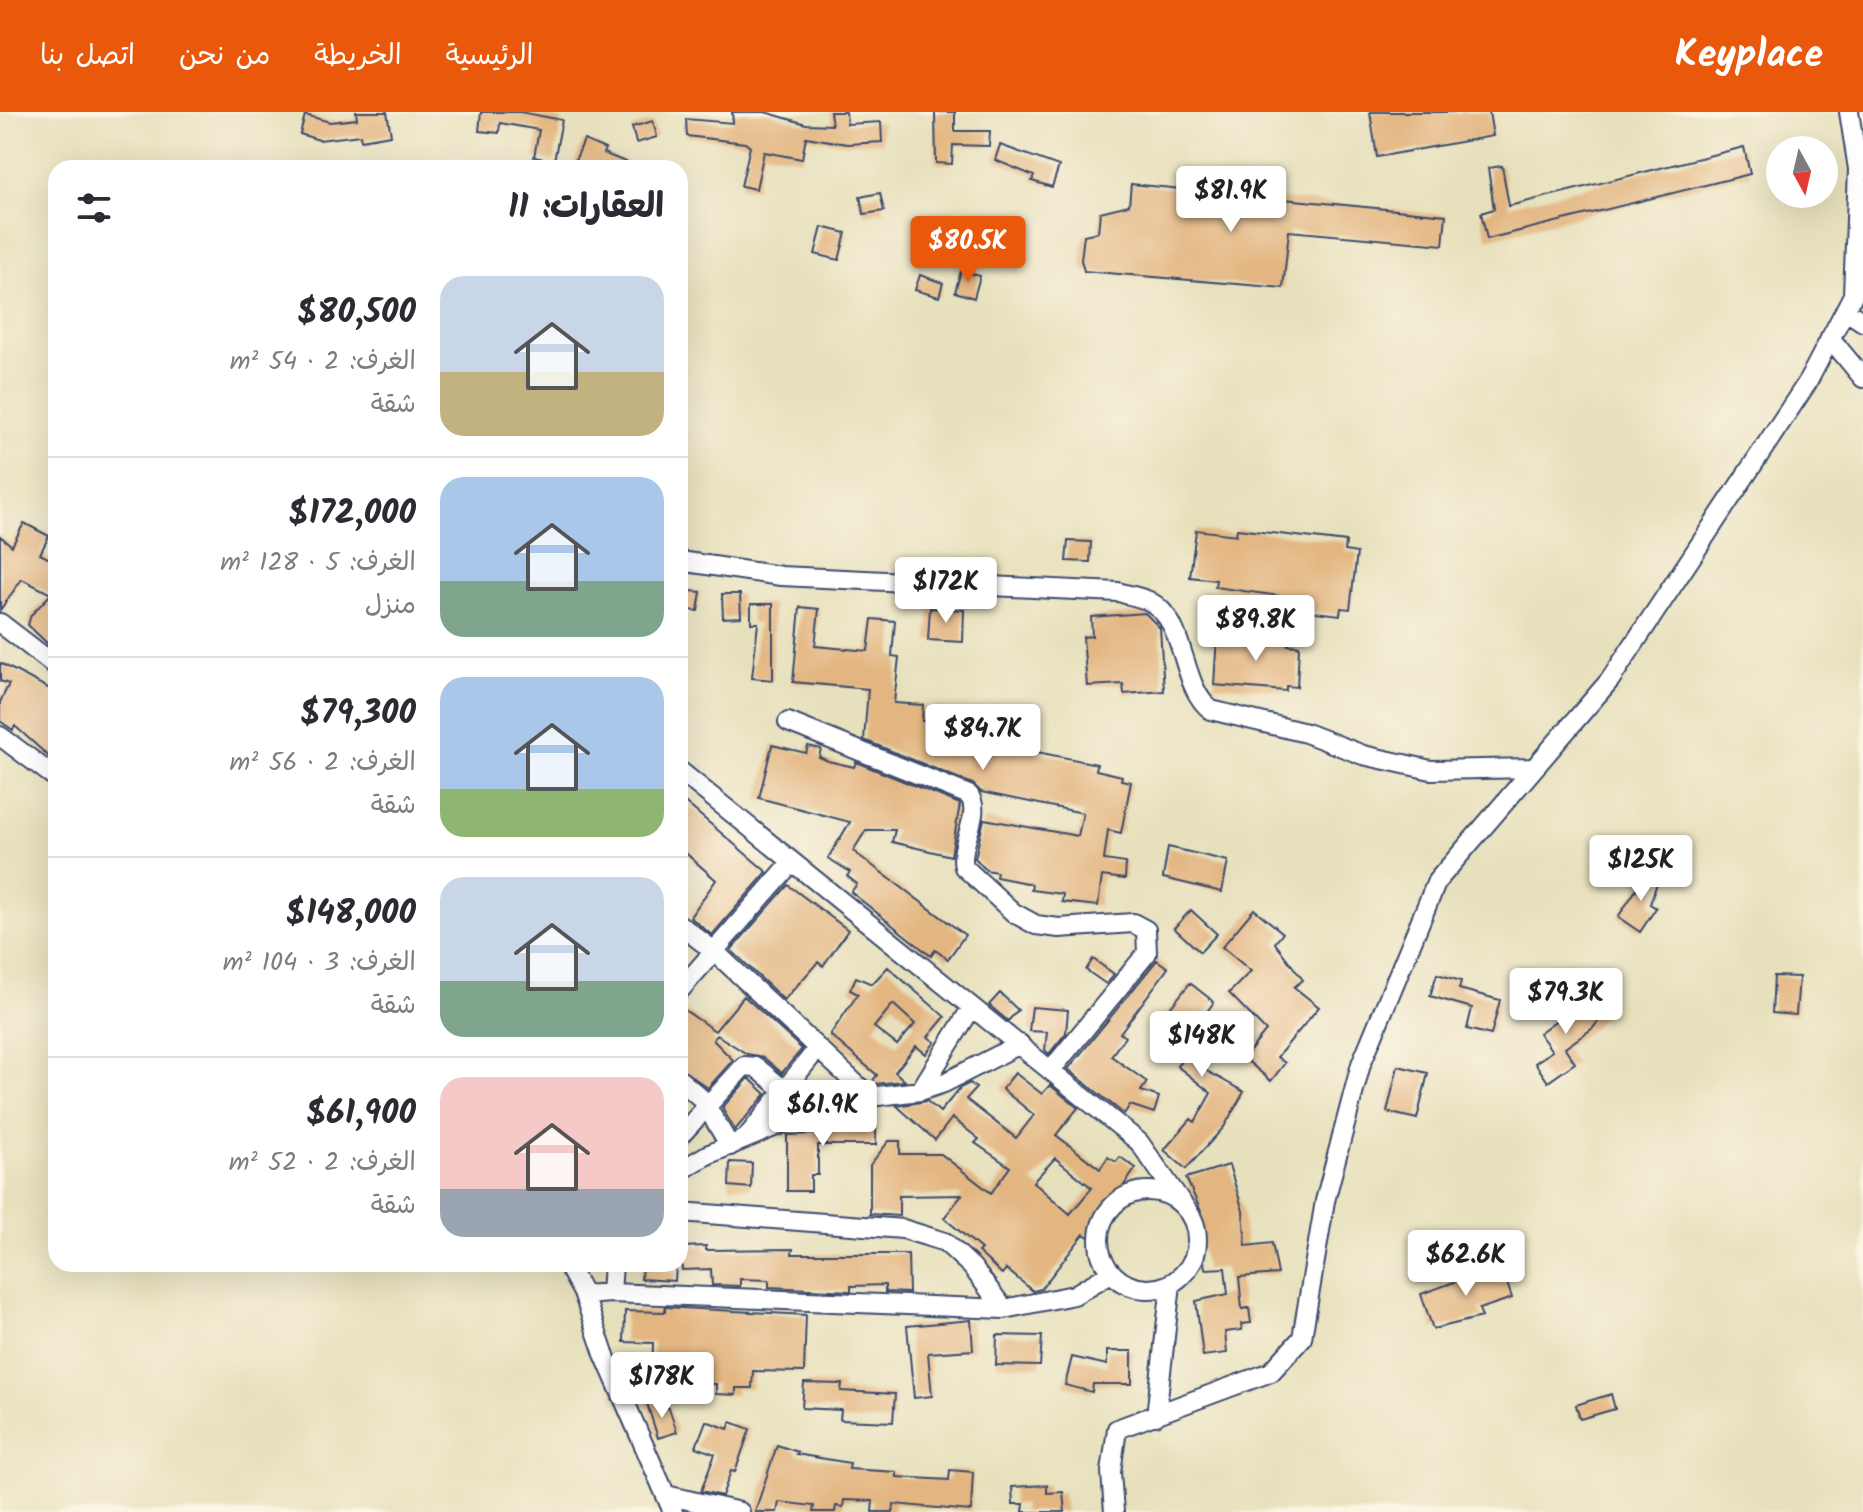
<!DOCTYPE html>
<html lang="ar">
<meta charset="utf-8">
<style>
body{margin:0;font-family:Kalam,"Playpen Sans Arabic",sans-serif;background:#f2f2f3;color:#2b2b33;direction:rtl;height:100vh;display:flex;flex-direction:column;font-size:30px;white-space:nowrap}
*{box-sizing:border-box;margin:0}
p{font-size:26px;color:#7c7c81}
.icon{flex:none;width:44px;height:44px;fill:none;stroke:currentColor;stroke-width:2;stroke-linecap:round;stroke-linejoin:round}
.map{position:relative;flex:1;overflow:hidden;direction:ltr}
.sheet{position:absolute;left:48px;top:48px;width:640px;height:1112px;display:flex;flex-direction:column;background:#fff;border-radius:24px;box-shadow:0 8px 32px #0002;direction:rtl}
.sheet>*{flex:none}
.needle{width:52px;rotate:172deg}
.fabs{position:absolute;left:1766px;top:24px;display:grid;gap:16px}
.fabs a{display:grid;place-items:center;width:72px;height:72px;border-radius:50%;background:#fff;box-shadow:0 8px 32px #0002;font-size:40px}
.price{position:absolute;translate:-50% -68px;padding:0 18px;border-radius:8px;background:#fff;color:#222;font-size:26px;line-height:52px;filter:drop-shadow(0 2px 4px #0008)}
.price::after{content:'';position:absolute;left:50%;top:48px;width:24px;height:18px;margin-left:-12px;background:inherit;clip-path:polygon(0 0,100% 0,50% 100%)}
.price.on{background:#ea580c;color:#fff}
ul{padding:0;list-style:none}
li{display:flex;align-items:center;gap:24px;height:200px;padding:0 24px}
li+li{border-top:2px solid #e1e1e2}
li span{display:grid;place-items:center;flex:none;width:224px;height:160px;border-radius:24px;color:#555}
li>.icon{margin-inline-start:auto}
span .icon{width:96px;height:96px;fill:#fffc;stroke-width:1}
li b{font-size:34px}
h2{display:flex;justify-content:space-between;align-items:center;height:96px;padding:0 24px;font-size:34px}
header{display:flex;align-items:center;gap:48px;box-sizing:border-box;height:112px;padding:0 40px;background:#ea580c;color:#fff}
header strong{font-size:38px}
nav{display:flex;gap:44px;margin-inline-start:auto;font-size:28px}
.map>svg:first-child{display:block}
</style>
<header>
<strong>Keyplace</strong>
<nav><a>الرئيسية</a><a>الخريطة</a><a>من نحن</a><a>اتصل بنا</a></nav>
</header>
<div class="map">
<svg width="1863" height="1400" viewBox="0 0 1863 1400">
<rect width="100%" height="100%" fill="#fcf5e5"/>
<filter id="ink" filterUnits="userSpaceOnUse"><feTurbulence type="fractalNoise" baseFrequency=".0125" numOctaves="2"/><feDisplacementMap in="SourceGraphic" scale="16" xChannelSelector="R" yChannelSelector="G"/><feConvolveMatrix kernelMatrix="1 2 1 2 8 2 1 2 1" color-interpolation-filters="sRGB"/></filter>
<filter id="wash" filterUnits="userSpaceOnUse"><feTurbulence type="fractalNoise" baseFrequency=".006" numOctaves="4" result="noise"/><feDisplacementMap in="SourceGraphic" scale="32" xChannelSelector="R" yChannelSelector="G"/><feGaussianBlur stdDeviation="1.8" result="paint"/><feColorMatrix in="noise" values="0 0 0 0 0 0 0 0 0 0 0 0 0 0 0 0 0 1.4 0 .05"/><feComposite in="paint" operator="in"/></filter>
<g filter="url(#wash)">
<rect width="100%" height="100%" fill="#e7e0bc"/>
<g id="blocks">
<path fill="#e3b681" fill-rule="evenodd" d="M356,0H387L391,23L361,28L360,23L319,28L300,22L305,3L330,10L357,7Z
M481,0H520L562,8L554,49L534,45L539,18L500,11L499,21L479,19Z
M732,0H765L806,12L832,13L830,0H846L847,12L881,10L882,30L847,32L806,25L802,47L764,40L756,77L741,74L750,35L745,31L687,24L686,7L733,11Z
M935,0H955V19H990L989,34L953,33L952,52L936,51Z
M1370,0H1489L1493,24L1377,45Z
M653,9L657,25L636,31L632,15Z
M584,28L605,37L603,41L640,56H586L574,51Z
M1000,33L1059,54L1052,75L1032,69L1034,64L995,48Z
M1744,35L1750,62L1487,127L1481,101L1494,97L1488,56L1502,54L1509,94Z
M1131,72L1446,103L1443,133L1289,119L1283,176L1084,159L1081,148L1084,123L1098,120L1100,100L1129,93Z
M880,81L884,99L864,102L860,85Z
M822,115L846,121L839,148L815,142Z
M961,159L980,164L974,186L955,180Z
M920,163L943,171L939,185L915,178Z
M24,411L49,424L40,442L56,450V527L50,534L28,513L31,503L51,482L22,467L0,498V424L12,434Z
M1237,417L1346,430L1345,439L1357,441L1350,497L1341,496L1340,503L1298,498L1299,492L1280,489V484L1215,475L1216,468L1190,465L1196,418L1236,423Z
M1068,429L1091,430L1090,450L1066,449Z
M680,478L701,480L698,499L680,497Z
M722,482H740L741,505L723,506Z
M751,492H773V568L752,566L758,511H751Z
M800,495L819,497L815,534L868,539L872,507L895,509L892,544L899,545L894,591L923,593L922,609L965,619L964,623L992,631L1097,652L1096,658L1122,664L1121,668L1131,670L1121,721L1108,718L1104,748L1126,751L1125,767L1102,764L1098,794L1062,790L1063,782L1031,778L1032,772L996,765L997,760L986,758L975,746L984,707L1078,724L1083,701L981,680L973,672L864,628L868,577L793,570Z
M930,496L964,498L963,530L928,528Z
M1145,501L1160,516L1164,579L1124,582L1123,572L1087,574L1083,525L1092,524L1091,505Z
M1217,524L1288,528V533L1299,534L1297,575L1286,574V579L1214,573Z
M0,551L56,580V651L15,614L13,618L0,609V590L9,572L0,569Z
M772,633L806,641L808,634L821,637L819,645L828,649L854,655L856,650L960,692L951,744L892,730L895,718H866L853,739L965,823L948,847L935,838L931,844L851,780L857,772L847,764L850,760L828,746L850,710L759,686Z
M680,686L767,760L712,823L690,805L716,768L680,736Z
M1168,735L1228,749L1222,780L1163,766Z
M1642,760L1659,765L1650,792L1656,796L1640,820L1618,805L1636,778Z
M788,773L848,818L823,854L818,850L784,888L731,838Z
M1254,797L1283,821L1275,831L1303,868L1294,875L1319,895L1277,945L1285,951L1271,969L1244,946L1266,919L1229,881L1251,859L1222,835Z
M1191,798L1217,822L1200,840L1174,816Z
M1093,847L1114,862L1106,872L1086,858Z
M1157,848L1168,856L1120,921L1125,925L1111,944L1147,970L1141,979L1159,985L1154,1001L1130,993L1124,1002L1068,957Z
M888,855L945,905L928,925L935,930L926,942L916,934L895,960L905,969L874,972L872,970L877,963L830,923L858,882L850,878L856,865L872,872ZM893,892L915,912L897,933L874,915Z
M1437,862L1461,869L1459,877L1500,888L1491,923L1467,917L1472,896L1430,884Z
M1774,864L1799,865L1796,903L1772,901Z
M1190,871L1214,890L1200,909L1232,935L1224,944L1217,939L1205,958L1244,980L1224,1015L1186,1057L1164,1038L1191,1007L1195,1010L1211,981L1177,954L1199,928L1167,900Z
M1000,881L1018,898L1008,909L989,893Z
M1577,883L1603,903L1593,916L1565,936L1575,951L1548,970L1535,951L1552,939L1539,921L1558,907Z
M744,884L802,937L782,961L763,945L747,942L717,923L713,928L733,948L708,976L680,956V895L715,919Z
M1032,895L1068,898L1066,921L1049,942L1045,938L1047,920L1029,919Z
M1398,954L1428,961L1417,1007L1387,1000Z
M1015,961L1042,982L1050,973L1078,996L1056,1023L1100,1057L1108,1045L1116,1050L1120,1045L1136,1056L1106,1099L1110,1102L1090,1126L1084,1122L1041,1177L1033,1179L1006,1157L1002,1162L978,1140L981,1137L944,1106L962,1083L899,1084V1104L870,1102V1053L889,1029H900V1042H941L991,1081L1010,1055L975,1031L979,1027L952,1006L935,1028L897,994L927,989L940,1000L960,976L970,971L976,976L966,987L1016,1026L1034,1003L1002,977ZM1055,1046L1092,1076L1070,1102L1033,1070Z
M749,966L766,982L735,1018L722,996Z
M876,1008V1033H818V1063H811V1079H787V1023L813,1022V1012L820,1009Z
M730,1050L752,1051L751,1076L729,1074Z
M1229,1053L1243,1099L1246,1134L1272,1131L1278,1162L1239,1165L1242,1197L1249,1196L1251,1211L1241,1212L1242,1218L1225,1220L1227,1241L1203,1244L1196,1189L1228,1182L1225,1156L1205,1157L1199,1108L1201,1099L1186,1066Z
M706,1134V1138L793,1137L792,1142H908L909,1181L885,1180V1173L851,1174V1179L769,1175V1168L740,1167V1174L712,1173L711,1157L682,1158L681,1135Z
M642,1152H676L675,1169L641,1167Z
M1501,1153L1512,1186L1479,1197L1482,1205L1433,1217L1421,1182Z
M665,1195L806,1203L804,1260L753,1259L752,1276H736V1283L716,1282V1272L652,1271L653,1231L624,1230L625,1199L665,1200Z
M971,1208L973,1238L928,1241L932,1284L914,1286L907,1214Z
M997,1223L1042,1224L1040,1254L996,1253Z
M1107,1239H1132V1272H1093L1092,1280L1065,1273L1072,1245L1107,1253Z
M804,1271L842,1272L841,1279L895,1282L893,1310L840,1308L841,1298L802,1296Z
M1611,1282L1615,1297L1580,1307L1576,1293Z
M646,1288L669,1296L677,1320L658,1326Z
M706,1309L728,1317L731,1310L750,1317L735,1360L731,1359L722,1384L701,1379L715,1342L696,1335Z
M777,1333L798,1340L796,1342L850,1351L849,1357L897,1360V1365L949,1368L950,1358L973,1360L971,1399L894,1392L893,1400H872L873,1389L844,1388L843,1395L836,1394L835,1400H813L814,1394L779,1390L777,1400H755Z
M1047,1373V1381L1063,1380L1065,1400H1023L1024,1392H1013L1012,1375Z"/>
</g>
</g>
<g filter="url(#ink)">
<use href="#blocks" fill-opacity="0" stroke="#3a4a6c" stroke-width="2"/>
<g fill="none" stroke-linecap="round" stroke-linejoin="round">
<g stroke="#3a4a6c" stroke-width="22">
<path id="minor" d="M1845,198L1863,210
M1830,226L1863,266
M680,449L781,464L1118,480C1128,483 1140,485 1149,489C1188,509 1179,573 1211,598L1306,621L1363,643L1431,658L1533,656
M0,511L56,554
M788,610L969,683C983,703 958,731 964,755L1014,801L1036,813L1059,816L1133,811L1146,818L1147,841L1051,958
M0,624L56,666
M680,659L1139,1030L1189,1101
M680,813L714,839L871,986
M680,878L792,750
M680,968L702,987L730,1034
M920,979L972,895
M680,1024L744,954L756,955L784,978
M747,1025L818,936
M680,1059L707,1043L836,989L920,979L944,971L1020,932
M1099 1128a49 49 0 1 1 98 0a49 49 0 1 1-98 0Z
M680,1100L903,1117L945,1130L972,1155L1004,1197
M567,1152L584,1183L604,1242L673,1400
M611,1181L613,1152
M584,1183L611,1181L1004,1197L1074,1183L1111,1161
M1156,1304L1171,1172
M666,1383L740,1400
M1114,1400L1111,1360L1117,1317L1271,1260L1302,1226L1325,1089L1361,952L1437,769L1610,568L1807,271L1853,183L1858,57L1849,0"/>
</g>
<use href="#minor" stroke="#fff" stroke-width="18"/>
</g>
</g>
</svg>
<div class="fabs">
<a><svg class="needle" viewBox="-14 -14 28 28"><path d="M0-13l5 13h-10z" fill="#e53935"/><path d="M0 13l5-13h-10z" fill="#7c7c81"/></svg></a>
</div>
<b class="price" style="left:1231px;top:122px">$81.9K</b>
<b class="price on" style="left:968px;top:172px">$80.5K</b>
<b class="price" style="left:946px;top:513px">$172K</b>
<b class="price" style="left:1256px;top:551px">$89.8K</b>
<b class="price" style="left:983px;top:660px">$84.7K</b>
<b class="price" style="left:1641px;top:791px">$125K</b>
<b class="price" style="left:1566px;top:924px">$79.3K</b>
<b class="price" style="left:1202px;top:967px">$148K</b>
<b class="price" style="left:823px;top:1036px">$61.9K</b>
<b class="price" style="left:1466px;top:1186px">$62.6K</b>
<b class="price" style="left:662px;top:1308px">$178K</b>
<section class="sheet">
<h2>العقارات: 11<svg class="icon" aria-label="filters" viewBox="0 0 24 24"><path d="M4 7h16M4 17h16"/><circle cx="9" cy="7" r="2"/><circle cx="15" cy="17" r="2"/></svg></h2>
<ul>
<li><span style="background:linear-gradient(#c9d6e8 60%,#c2b280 0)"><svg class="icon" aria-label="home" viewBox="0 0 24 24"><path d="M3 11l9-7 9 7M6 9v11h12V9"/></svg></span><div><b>$80,500</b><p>الغرف: 2 · 54 m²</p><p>شقة</p></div></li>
<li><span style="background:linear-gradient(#a9c7e8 65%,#7fa58c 0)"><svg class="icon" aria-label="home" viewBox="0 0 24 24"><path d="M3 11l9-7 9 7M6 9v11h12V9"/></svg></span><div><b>$172,000</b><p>الغرف: 5 · 128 m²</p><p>منزل</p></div></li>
<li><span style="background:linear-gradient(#a9c7e8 70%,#8fb573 0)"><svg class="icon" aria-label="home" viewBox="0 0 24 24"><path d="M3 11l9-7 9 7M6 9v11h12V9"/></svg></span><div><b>$79,300</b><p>الغرف: 2 · 56 m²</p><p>شقة</p></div></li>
<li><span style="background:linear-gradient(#c9d6e8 65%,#7fa58c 0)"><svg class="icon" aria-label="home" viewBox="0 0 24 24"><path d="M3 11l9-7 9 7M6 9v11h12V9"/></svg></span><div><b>$148,000</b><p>الغرف: 3 · 104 m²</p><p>شقة</p></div></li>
<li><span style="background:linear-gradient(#f6c9c9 70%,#9aa5b1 0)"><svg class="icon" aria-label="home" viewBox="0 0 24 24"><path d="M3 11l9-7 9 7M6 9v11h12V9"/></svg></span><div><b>$61,900</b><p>الغرف: 2 · 52 m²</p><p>شقة</p></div></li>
</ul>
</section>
</div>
